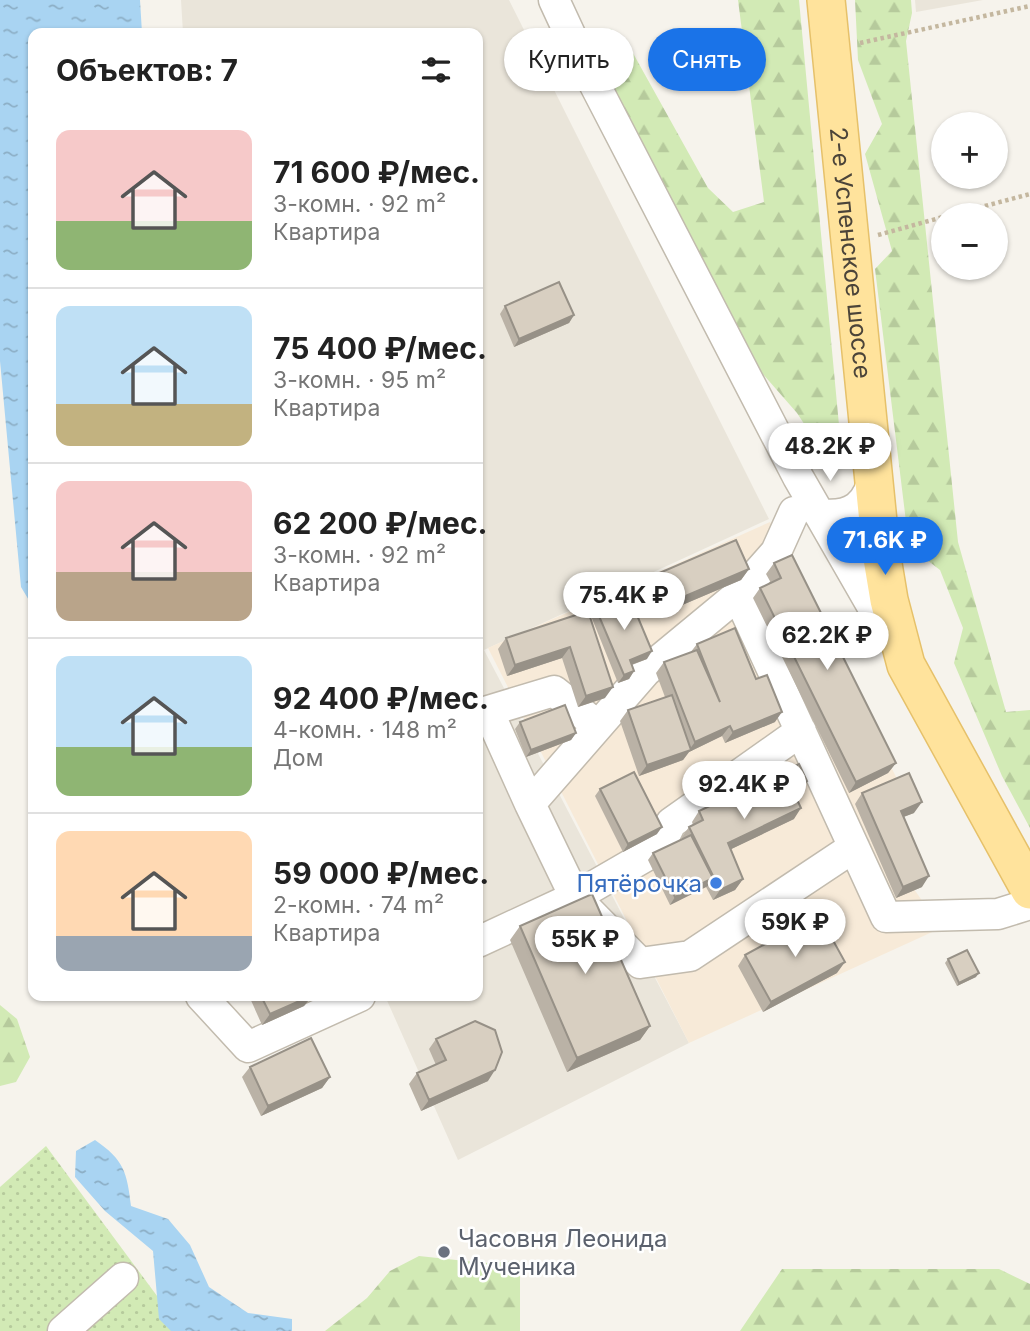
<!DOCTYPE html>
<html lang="ru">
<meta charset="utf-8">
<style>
body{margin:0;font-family:Inter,sans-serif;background:#f2f2f2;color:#222;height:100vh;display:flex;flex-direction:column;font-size:26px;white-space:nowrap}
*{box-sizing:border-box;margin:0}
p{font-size:23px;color:#767676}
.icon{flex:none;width:38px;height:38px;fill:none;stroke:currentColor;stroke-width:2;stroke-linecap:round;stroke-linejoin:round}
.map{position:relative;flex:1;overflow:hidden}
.side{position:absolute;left:28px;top:28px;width:455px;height:973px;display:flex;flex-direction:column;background:#fff;border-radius:14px;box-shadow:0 2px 5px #0004}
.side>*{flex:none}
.hud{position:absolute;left:504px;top:28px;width:420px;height:63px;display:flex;gap:14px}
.fabs{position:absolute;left:931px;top:112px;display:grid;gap:14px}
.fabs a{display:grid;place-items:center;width:77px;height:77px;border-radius:50%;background:#fff;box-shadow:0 2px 5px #0004;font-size:35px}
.price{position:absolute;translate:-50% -60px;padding:0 16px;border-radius:24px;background:#fff;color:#222;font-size:23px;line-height:46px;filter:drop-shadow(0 2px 4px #0008)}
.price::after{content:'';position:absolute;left:50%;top:42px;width:21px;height:16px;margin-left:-10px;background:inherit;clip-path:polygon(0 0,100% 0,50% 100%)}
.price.selected{background:#1a73e8;color:#fff}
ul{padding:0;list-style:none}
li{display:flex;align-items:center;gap:21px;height:175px;padding:0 28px}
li+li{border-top:2px solid #e0e0e0}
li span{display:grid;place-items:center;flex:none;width:196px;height:140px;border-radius:14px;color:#555}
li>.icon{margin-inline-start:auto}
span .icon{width:84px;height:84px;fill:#fffc;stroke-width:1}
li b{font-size:30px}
h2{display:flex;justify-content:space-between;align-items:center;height:84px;padding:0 28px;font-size:30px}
.chip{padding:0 24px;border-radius:32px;background:#fff;box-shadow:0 2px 5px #0004;font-size:24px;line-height:63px}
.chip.selected{background:#1a73e8;color:#fff}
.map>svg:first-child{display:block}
</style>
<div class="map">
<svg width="1030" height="1331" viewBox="0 0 1030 1331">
<defs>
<pattern id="forest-firs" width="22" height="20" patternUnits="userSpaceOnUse" patternTransform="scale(1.75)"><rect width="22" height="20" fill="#d2eab5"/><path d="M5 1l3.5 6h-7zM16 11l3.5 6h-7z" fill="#b6ca9c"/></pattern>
<pattern id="garden-dots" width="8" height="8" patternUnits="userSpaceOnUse" patternTransform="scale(1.75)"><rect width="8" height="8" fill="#d2eab5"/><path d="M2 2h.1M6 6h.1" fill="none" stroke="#b6ca9c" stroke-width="1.8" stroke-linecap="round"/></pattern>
<pattern id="water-ripples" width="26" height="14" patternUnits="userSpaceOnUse" patternTransform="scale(1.75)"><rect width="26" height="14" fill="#a9d4f2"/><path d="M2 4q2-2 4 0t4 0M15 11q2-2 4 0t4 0" fill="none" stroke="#8caec5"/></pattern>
</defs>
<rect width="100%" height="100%" fill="#f6f3ec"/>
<path fill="#eae5da" d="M181,0H509L769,519L484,650L689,1043L458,1160L385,996H478V33H183Z
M915,0H983L916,12Z"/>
<path fill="#f7ead8" d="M770,522L899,783L855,804L941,928L689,1043L488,648Z"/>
<path fill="url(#forest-firs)" d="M738,0H799L839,425L833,449L814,439L797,413L762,373L615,93L593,35L611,29L629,46L708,188L733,212L764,202Z
M855,0H911L912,13L906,41L958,542L1006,712L1030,710V828L1002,776L954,663L963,628L940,570L909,546L875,269L892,251L865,154L882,124L858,60Z
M0,1005L17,1019L30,1057L16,1082L0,1086Z
M419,1256L484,1263L520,1261V1331H325L367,1298L390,1271Z
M782,1269H999L1030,1284V1331H740Z"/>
<path fill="url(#garden-dots)" d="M46,1146L183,1331H0V1187Z"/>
<path fill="url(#water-ripples)" d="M0,0H140L142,33H33V607L21,587L0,361Z
M95,1140C124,1160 127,1172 131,1206L168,1219L190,1245L209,1287L248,1313L292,1319V1331H171L159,1319L153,1251L105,1211L75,1177L76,1151Z"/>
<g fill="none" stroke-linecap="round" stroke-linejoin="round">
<g stroke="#c2bbae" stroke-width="33">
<path id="minor" d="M554,0L580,56L798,477L890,637
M819,514C851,518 869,506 874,473
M738,595L886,917L998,914L1030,904
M598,726L554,691L488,711L530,804L646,671L738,595L776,552L794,512
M530,804L575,897L658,849L671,823L801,731
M478,942L575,897L640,963L690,956L854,847
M201,996L248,1047L360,996
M63,1331L123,1278"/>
</g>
<g stroke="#e6c16a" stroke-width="40">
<g id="major">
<path id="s1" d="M826,0L881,552L889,600L906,665L1030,890"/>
</g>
</g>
<path stroke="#c4b79f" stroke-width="4.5" stroke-dasharray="3.5 3.5" stroke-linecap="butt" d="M860,43L1030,6
M951,215L1030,194
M878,235L943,217"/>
<use href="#minor" stroke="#fff" stroke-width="30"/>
<use href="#major" stroke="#ffe39c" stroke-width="37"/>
</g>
<path fill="#bab2a6" d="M505,306L574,315L569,323L514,347L500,314Z
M774,563L896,763L888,773L849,793L753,598L760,588L771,583L766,574Z
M749,569L741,580L654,617L642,588L650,577Z
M596,609L647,659L632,665L634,671L629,679L618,683L591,616Z
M588,611L605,698L578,707L562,658L507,676L498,649L506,638Z
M697,644L775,722L725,743L722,736L689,752L683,760L639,776L620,721L628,710L665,697L656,673L664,662L690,653Z
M520,722L576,733L571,740L526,757L515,729Z
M600,789L657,834L623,852L595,796Z
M800,792L795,795L794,819L731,849L743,879L735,890L713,900L706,887L670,905L648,860L653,853L682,839V837L689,827L693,825L692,822L699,811Z
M862,793L914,813L903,817L922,887L896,898L855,804Z
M520,926L650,1026L640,1040L567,1072L510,940Z
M745,955L837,973L763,1012L738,966Z
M948,959L976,977L957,986L945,963Z
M249,996H312L304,1006L262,1025Z
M436,1039L488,1081L421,1111L409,1084L417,1073L436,1065L429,1049Z
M250,1067L330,1077L322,1088L261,1116L242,1077Z"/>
<path fill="#979187" d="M574,315L569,323L514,347L519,339Z
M749,569L741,580L654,617L662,606Z
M570,647L562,658L507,676L515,665Z
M652,651L647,659L625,667L630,660Z
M634,671L629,679L618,683L624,675Z
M613,687L605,698L578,707L586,696Z
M782,712L775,722L725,743L733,732Z
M730,726L722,736L689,752L683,760L639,776L647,765L689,750L695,742Z
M576,733L571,740L526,757L531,750Z
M896,763L888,773L849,793L856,782Z
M807,781L800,792L784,799L792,789Z
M922,802L914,813L893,821L901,811Z
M801,808L794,819L721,854L728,843Z
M662,827L657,834L623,852L628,844Z
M929,876L922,887L896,898L903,887Z
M713,878L708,886L670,905L675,897Z
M743,879L735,890L713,900L720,890Z
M845,962L837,973L763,1012L771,1002Z
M979,973L976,977L957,986L959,983Z
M312,996L304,1006L262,1025L270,1014Z
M650,1026L640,1040L567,1072L577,1058Z
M495,1070L488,1081L421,1111L429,1100Z
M330,1077L322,1088L261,1116L268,1106Z"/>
<path fill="#d8cfc1" stroke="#979187" stroke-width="2" d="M559,282L574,315L519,339L505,306Z
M736,540L749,569L662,606L650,577Z
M792,555L896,763L856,782L760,588L781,578L774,563Z
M629,596L652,651L630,660L634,671L624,675L596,609Z
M588,611L613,687L586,696L570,647L515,665L506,638Z
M735,628L756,679L767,675L782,712L733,732L730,726L695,742L664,662L697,650L720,702L697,644Z
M672,695L691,750L647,765L628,710Z
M565,705L576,733L531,750L520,722Z
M799,764L807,781L792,789L801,808L728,843L743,879L720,890L689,827L703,820L699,811Z
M634,772L662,827L628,844L600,789Z
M909,773L922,802L901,811L929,876L903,887L862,793Z
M691,835L713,878L675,897L653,853Z
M592,894L650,1026L577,1058L520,926Z
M819,915L845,962L771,1002L745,955Z
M967,950L979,973L959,983L948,959Z
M261,996H311L270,1014Z
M475,1021L495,1030L502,1052L495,1070L429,1100L417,1073L446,1060L436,1039Z
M311,1038L330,1077L268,1106L250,1067Z"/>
<circle fill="#3f7fe0" stroke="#fff" stroke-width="2.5" cx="716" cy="883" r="7"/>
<circle fill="#6b7280" stroke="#fff" stroke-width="2.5" cx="444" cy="1252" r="7"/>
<g text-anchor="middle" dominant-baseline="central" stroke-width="5" stroke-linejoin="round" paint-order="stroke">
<g font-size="24" fill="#4b4439" stroke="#fff">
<text stroke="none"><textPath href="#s1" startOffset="254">2-е Успенское шоссе</textPath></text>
</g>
<g font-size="24" fill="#366cbe" stroke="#fff" text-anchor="end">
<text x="702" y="883">Пятёрочка</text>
</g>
<g font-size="24" fill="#5b616d" stroke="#fff" text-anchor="start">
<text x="458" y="1238">Часовня Леонида<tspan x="458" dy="28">Мученика</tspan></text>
</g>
</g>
</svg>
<div class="fabs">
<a>+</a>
<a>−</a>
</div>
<b class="price" style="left:830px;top:483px">48.2K ₽</b>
<b class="price selected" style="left:885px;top:577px">71.6K ₽</b>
<b class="price" style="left:624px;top:632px">75.4K ₽</b>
<b class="price" style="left:827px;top:672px">62.2K ₽</b>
<b class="price" style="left:744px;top:821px">92.4K ₽</b>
<b class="price" style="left:795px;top:959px">59K ₽</b>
<b class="price" style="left:585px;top:976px">55K ₽</b>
<div class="hud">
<a class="chip">Купить</a>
<a class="chip selected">Снять</a>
</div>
<section class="side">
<h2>Объектов: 7<svg class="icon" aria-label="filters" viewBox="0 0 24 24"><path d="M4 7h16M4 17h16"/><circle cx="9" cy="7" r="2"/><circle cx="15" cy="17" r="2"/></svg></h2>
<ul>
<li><span style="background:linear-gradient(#f6c9c9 65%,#8fb573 0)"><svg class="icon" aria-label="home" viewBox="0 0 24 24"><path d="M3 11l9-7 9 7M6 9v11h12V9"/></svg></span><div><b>71 600 ₽/мес.</b><p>3-комн. · 92 m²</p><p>Квартира</p></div></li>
<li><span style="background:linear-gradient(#bfe0f5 70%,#c2b280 0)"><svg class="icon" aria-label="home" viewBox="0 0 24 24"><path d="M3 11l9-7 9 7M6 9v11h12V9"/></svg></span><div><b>75 400 ₽/мес.</b><p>3-комн. · 95 m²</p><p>Квартира</p></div></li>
<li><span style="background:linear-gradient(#f6c9c9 65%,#b9a48a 0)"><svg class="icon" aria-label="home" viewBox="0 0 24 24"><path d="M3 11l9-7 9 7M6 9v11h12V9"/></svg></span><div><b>62 200 ₽/мес.</b><p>3-комн. · 92 m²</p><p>Квартира</p></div></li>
<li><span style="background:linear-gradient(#bfe0f5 65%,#8fb573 0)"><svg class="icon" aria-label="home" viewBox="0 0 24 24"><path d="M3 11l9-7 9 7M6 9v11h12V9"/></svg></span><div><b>92 400 ₽/мес.</b><p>4-комн. · 148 m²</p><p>Дом</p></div></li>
<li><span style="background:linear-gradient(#ffd9b3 75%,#9aa5b1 0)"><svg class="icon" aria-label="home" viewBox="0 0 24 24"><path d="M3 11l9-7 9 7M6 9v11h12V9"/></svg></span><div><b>59 000 ₽/мес.</b><p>2-комн. · 74 m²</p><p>Квартира</p></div></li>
</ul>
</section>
</div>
